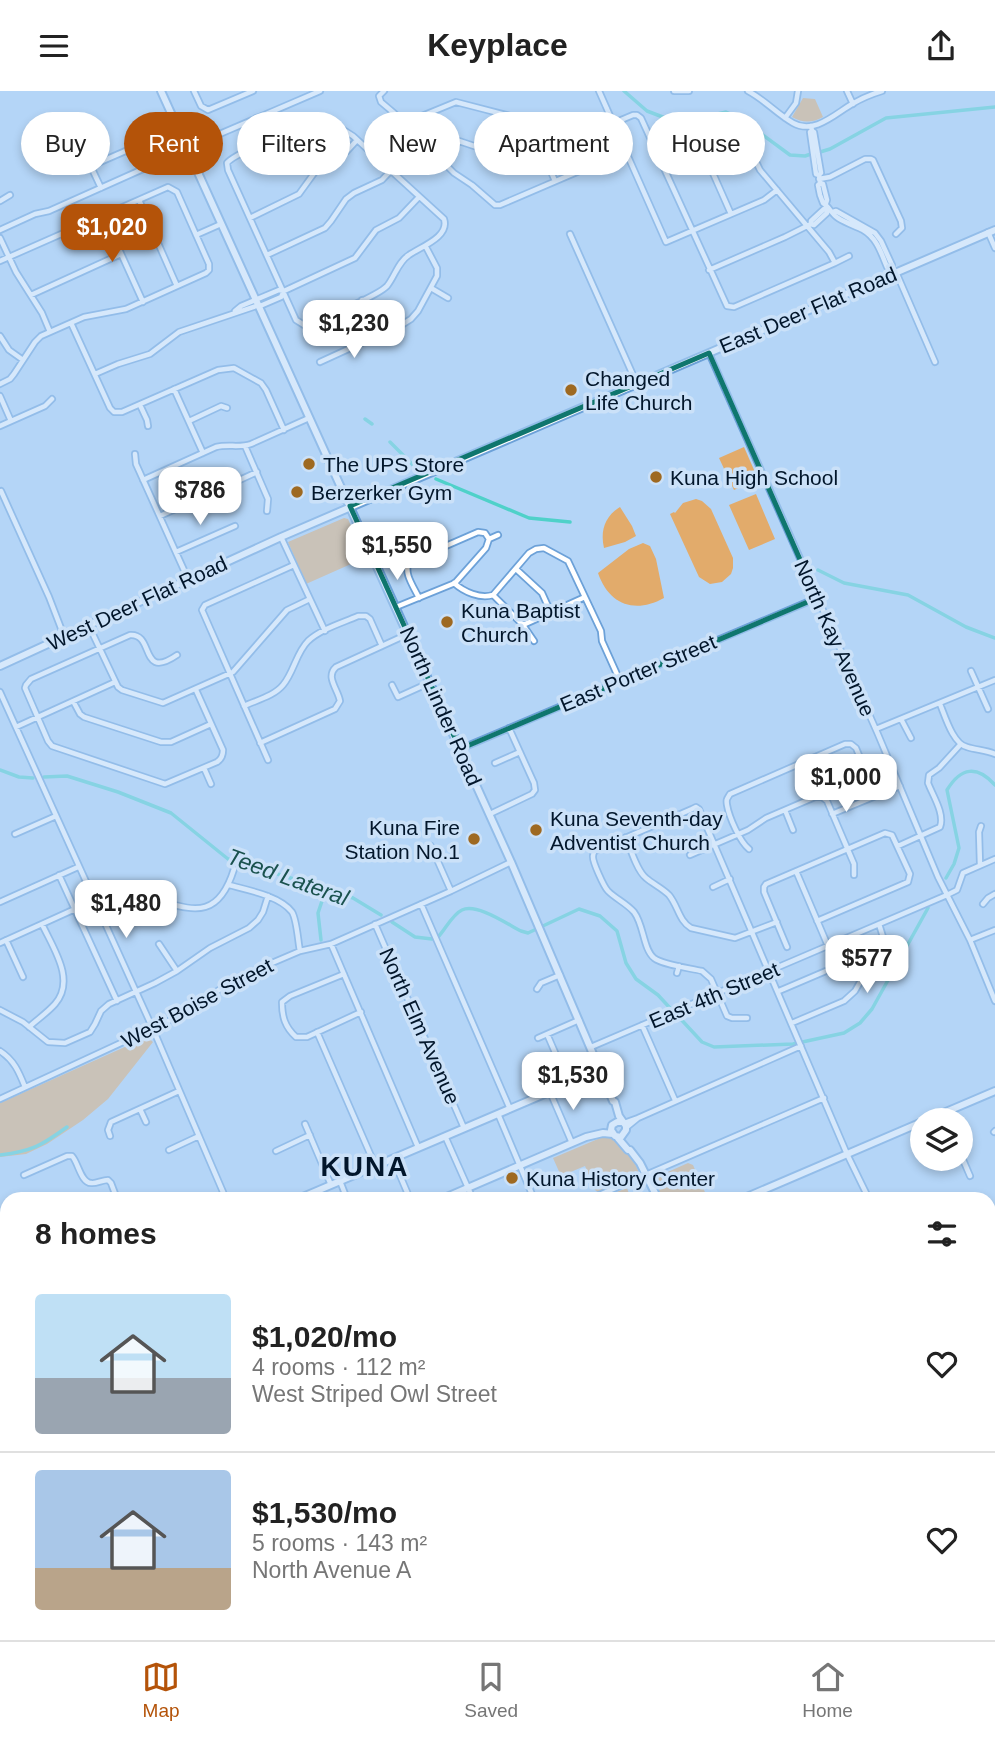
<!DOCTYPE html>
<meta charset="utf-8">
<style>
body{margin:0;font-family:Helvetica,sans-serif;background:#f6f6f6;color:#222;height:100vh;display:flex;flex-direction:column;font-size:26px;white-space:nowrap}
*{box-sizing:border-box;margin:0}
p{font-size:23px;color:#767676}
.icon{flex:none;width:38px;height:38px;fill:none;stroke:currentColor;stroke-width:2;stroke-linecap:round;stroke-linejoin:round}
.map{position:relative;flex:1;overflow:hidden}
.panel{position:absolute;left:0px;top:1101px;width:996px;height:450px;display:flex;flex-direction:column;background:#fff;border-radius:21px 21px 0 0;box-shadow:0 4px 10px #0003}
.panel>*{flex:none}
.hud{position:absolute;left:21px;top:21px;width:954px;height:63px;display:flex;gap:14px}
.buttons{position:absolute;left:910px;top:1017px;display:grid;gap:14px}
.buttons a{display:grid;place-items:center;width:63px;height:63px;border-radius:50%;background:#fff;box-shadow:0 4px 10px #0003;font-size:35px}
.price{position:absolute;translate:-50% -60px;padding:0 16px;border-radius:14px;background:#fff;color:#222;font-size:23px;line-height:46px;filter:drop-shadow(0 2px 4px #0008)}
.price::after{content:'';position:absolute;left:50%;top:42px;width:21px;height:16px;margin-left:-10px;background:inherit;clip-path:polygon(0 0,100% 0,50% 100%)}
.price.current{background:#b45309;color:#fff}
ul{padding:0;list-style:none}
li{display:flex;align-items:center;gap:21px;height:175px;padding:0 35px}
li+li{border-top:2px solid #e0e0e0}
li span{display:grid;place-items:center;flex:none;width:196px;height:140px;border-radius:7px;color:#555}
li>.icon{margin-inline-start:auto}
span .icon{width:84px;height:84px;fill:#fffc;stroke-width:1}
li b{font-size:30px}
h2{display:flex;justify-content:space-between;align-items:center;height:84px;padding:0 35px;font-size:30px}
.pill{padding:0 24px;border-radius:32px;background:#fff;box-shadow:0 4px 10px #0003;font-size:24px;line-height:63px}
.pill.current{background:#b45309;color:#fff}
header{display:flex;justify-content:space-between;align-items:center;height:91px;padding:0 35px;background:#fff;font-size:32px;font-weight:700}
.menu{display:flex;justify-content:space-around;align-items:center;height:98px;border-top:2px solid #e0e0e0;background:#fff;font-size:19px;color:#767676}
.menu a{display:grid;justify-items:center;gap:4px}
.menu .current{color:#b45309}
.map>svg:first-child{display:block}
</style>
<header><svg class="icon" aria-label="menu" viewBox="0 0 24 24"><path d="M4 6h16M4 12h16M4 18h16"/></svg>Keyplace<svg class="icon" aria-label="share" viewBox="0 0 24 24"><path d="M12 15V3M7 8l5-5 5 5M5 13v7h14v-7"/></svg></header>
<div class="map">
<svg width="995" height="1549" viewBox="0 0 995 1549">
<rect width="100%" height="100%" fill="#b4d5f7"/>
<path fill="#e2ab6b" d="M803,7L815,8L823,26C812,32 803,32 792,26Z
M744,356L758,388L734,399L719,367Z
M756,403L775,448L749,459L729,414Z
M696,408L702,410L711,418L733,467V477L731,483L722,491L710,493L699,486L670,423L674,421L675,422L683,412Z
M620,416L632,435L636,445L625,451L604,457C600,440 605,425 620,416Z
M344,427L348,428L366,469L364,470L360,469L306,493L288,451Z
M643,452L650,455L656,468L664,507C635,523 609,514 598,482L629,458Z
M147,946L153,951L108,1008L83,1029L47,1053L26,1063L0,1066V1012Z
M605,1045C620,1048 635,1069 639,1082C619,1085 615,1094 598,1101L595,1099L585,1075L561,1085L553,1067Z
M688,1072L693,1074L708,1108H664L652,1088Z
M627,1097L631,1108H598Z"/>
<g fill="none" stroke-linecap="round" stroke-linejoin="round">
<path stroke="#38999a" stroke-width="2" d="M989,1207L995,1205
M0,1265L7,1258"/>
<path stroke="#4fd1c9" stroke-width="3.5" d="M624,0L647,20L668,28L687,30L726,21L741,28L790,64L805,65L811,63
M820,61L830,58L886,27L995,16
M365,328L372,333
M390,351L419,380
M436,388L529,427L570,431
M818,479L844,492L908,504L966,536L995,547
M0,679L19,686L33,687
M44,686L67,685L118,701L171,722L228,768L340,802L353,807L381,824
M946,787L954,773L959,757L947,699C961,676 977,674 995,694
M392,831L415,846L432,848
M439,845C446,837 453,823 462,819C477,812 507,833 521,840L528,842L579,818L600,825L617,840L626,872L636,888L658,904L670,917
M321,849L318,822L326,798
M677,924L702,951L714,956L793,953L844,942L860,932L872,918L928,817
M0,1064C32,1060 41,1055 67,1036"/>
<g stroke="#6ca1d8" stroke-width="8">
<path id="minor" d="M194,0L201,15L208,19L253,0
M384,0L379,5L381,11L394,22L454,82L472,94L495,114H500L591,75L596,69L592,57
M599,0L666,151L764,109L777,99
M674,0H689
M748,0C765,9 777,23 793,32C814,44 835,23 852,13C862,7 872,3 882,0
M847,0L853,13
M256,27L273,68
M785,27L796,12L798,0
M323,31L342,38L353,45L444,128C450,146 420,156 409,164C398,171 395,185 387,195C379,204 317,231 304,234L296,229L228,79L227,72C235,62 310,31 323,31Z
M614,32L633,24H637L641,27L727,215L734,216L835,172L849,165
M406,35L417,27L456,11L514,26H563
M811,35L812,40L810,41L816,83L819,84L820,92L823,93L827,109L826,112
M812,40L814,41L821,82L819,84
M700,53L731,123
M655,58L663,54L700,53L738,43L743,44L760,79L829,161L835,172
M86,65L101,97
M549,68V76L555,90
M441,69L459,50L495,62L504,67
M91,75L137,55L147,54
M819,88L830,86L865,68H871L873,69L901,130L902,137L896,143
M820,92L818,94L820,104L823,112C830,116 831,123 838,127C846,132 855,135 863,139C877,147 881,162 887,176L890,177L893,183
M139,109L177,195
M0,110L10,104
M824,118L827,119V122L814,134L811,133V130Z
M833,121L836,120L875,142L881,150L892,174L890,177
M104,125L143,211
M250,127L299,103L320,74L346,61L357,49
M0,139L35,123L49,120L181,61L187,57L320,0
M988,141L995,157
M570,143L637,293
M196,144L221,133
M0,147L16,181L42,222L50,241
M267,164L325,137L331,130L346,108L354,102L382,89L420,48
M0,170L168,96L177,101L209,173V179L206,182L126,218L84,226L41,245L35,251L14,283L10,288L0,293
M709,179L785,146L811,133
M896,181L935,271
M431,197L448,207
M284,200L355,167L376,139L399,127L419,106
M31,204L121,163
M362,209L378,245
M235,220L241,215L279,199L284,200L281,206L260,215
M71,232L110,317L114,321H122L218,279L234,277L261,292L266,299L284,339
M0,245L9,259L23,269
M709,262L877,641L938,786L970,849L995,910
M320,271L403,233L411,228L418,220L437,185V177L426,156
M95,283L118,273L150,263L179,241L259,214
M174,298L203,362
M0,305L11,330
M140,314L147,329L148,335
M189,330L221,315L227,317
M0,335L45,315L52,308
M245,355L268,408L267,420
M135,363L136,373L188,488
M143,389L216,356C228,353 240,357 251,353L309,327
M231,393L257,381
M1,400L49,506L64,545
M160,425L199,407
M281,446L325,540
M176,461L235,435
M516,478L542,502L551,522
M454,492C464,501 480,508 493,504L523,534L534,550
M493,504L529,462L536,458L544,457L568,470L601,540L602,550L620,590
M419,507C414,496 403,482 409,471L478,441L485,442L489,448
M396,516L455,492L486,457L489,448L498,444
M523,534L585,506
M89,535L118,596L122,599L163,612L233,581L287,519L310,508
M177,564C139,590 155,542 130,544L31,588L26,594L25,597L48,650L52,655L165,693L217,671C222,668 223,664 223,659L196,599
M971,580L988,618
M392,594L398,606L429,592
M0,601L153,938L226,1108
M73,610L80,623L84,626L161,651H171L211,633
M940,613C945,625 953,653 967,656C976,659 986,659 995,663
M244,615C257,609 274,605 283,594C294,581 296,562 308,550C321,538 342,532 358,525H366L370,528L382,555
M901,628L911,647
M16,636L115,591
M876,638L995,589
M260,652L335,618L340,610C338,598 325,586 336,576L408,543
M460,658L817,507
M268,669L202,519L205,514L294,474
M495,672L520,661
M204,677L211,693
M785,719L793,739
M490,723L532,703L535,699L534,692L509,637
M832,723L900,695
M15,743L56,725
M626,746C630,757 637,780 646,787C653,793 662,797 669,804C678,815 679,830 691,837L735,847L777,831
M431,755L451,800
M898,755L940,736C945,723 933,705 928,692L929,684L939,677L960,654
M749,758C740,751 729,726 727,714C726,708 727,708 730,703L845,653H851L856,657L876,705
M690,764L748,739L766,727L815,706H822L827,710L854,773V784
M980,774L979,741L981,735
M796,780L828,855
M59,784L117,910
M229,794C248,799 280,805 292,821C297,829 298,851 300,860
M713,796L730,788
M0,811L78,776
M421,813L510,1018
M983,813L988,807L995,803
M96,815C106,811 116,805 127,805C174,805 213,846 234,778
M375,833L464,1037
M6,849L23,886
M970,849L995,839
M0,852L75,818
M159,853L177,880
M331,853L418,1056
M787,856L764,801V796L766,793L885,742L892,744L910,783L908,791L817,830
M677,882L679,875
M344,883L290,905L282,911C282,926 285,936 296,946H307L361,921
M537,898L541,892L560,884
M779,900L840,874L850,875L864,883
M0,919L23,931L48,951L65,952L90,941L95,933L101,920L109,913L155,892L177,880L210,857L249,837L258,829L263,821L268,805
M747,927H732L727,925L711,888L702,880C689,877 663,874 654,867C643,858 644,834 634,821C626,812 616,808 608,800C604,796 592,770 593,765C593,763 594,761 595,760L692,718L696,716L699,718L847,1063L867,1104
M792,932L844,910L855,900L882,852L883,846L879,833
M642,934L675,1009
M29,936C38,928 48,921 55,913C76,889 53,857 42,833
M317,941L375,1074
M547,943L557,966
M538,947L579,929
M591,956L947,804L957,799L963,782L995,768
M0,960C14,969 19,981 25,996
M550,1001L572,1052
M0,1008L177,926L239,886L300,860L331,853L451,800L511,771
M140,1018L146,1031
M942,1022L945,1029
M498,1023L534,1108
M638,1027L801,955
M624,1032L638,1027L627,1036
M305,1033L331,1094
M994,1041L995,1040
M110,1045L108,1039L111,1031L179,1000
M445,1045L473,1108
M169,1059L199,1045
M276,1060L310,1044
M961,1064L970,1085
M393,1068L410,1108
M24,1084L67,1065H72C78,1071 81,1092 91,1092C96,1093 102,1089 108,1089L111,1092L117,1108
M340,1090L347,1108
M590,1108L824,1007
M0,1129L7,1145
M1,1168L7,1166
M989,1234H995
M0,1307L7,1304
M0,1353L7,1369
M989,1510L992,1508
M117,1544L120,1549
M162,1544L165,1549
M203,1544L206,1549
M418,1544L421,1549
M485,1544L488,1549
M529,1544L531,1549
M571,1544L574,1549
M656,1544L658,1549
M793,1544L795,1549
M853,1544L855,1549
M59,1549L67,1546L73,1549
M297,1549L309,1544
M584,1549L596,1544
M669,1549L683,1544
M738,1549L750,1544
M803,1549L815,1544
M966,1549L976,1544"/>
</g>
<g stroke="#6ca1d8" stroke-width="10">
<path id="major" d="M161,0L511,771L613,1010L615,1011L619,1025L626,1035V1039L621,1046L615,1045L611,1039L612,1034L617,1031H622
M0,575L281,446L995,139
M927,1029L995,1000
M617,1046L628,1059H630L640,1072L658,1108
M298,1108L601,979
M442,1108L586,1046L603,1042L613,1043
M742,1108L922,1031
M0,1225L7,1220
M0,1442L7,1439"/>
</g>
<use href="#minor" stroke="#fff" stroke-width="4.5"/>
<use href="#major" stroke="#fff" stroke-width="6"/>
<g stroke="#516a85" stroke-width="4.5">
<path id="rail" d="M989,1215H995
M0,1287L7,1285"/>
</g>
<use href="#rail" stroke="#cbe1f8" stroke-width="2" stroke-dasharray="5" stroke-linecap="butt"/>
</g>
<path d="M0 0H995V1549H0ZM709,262L817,507L460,658L350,415Z" fill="#b4d5f7" fill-opacity=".55" fill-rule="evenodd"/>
<path fill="none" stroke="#0f766e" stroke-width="5" stroke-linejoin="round" d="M709,262L817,507L460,658L350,415Z"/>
<g fill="#9e6921" stroke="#cbe1f8" stroke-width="2.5">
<circle cx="571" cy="299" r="7"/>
<circle cx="309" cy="373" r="7"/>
<circle cx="656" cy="386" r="7"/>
<circle cx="297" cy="401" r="7"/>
<circle cx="447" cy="531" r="7"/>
<circle cx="536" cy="739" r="7"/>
<circle cx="474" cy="748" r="7"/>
<circle cx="512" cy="1087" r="7"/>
</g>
<g text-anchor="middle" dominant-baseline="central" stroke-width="7" stroke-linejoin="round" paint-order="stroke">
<g font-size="21" fill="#02162b" stroke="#cbe1f8">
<text transform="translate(808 219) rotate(-23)">East Deer Flat Road</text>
<text transform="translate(137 512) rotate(-25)">West Deer Flat Road</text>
<text transform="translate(835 547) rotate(66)">North Kay Avenue</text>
<text transform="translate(638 582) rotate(-23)">East Porter Street</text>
<text transform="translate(441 615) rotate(66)">North Linder Road</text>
<text transform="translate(714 904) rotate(-23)">East 4th Street</text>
<text transform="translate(197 912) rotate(-28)">West Boise Street</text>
<text transform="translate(420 935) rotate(66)">North Elm Avenue</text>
</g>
<g font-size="21" fill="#02162b" stroke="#cbe1f8" text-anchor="start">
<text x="585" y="287">Changed<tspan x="585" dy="24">Life Church</tspan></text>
<text x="323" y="373">The UPS Store</text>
<text x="670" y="386">Kuna High School</text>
<text x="311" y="401">Berzerker Gym</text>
<text x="461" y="519">Kuna Baptist<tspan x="461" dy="24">Church</tspan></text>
<text x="550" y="727">Kuna Seventh-day<tspan x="550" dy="24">Adventist Church</tspan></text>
<text x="460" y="736" text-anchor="end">Kuna Fire<tspan x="460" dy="24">Station No.1</tspan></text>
<text x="526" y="1087">Kuna History Center</text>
</g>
<g font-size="23" font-style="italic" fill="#1a524e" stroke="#cbe1f8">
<text transform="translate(288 786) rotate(20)">Teed Lateral</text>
</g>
<g font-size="28" font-weight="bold" letter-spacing="2" fill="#02162b" stroke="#cbe1f8">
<text x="365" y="1075">KUNA</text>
</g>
</g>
</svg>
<div class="buttons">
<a><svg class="icon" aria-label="layers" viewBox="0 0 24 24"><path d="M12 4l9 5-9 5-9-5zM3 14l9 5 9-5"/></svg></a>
</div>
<b class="price current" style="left:112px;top:173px">$1,020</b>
<b class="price" style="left:354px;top:269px">$1,230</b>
<b class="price" style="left:200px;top:436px">$786</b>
<b class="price" style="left:397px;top:491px">$1,550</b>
<b class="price" style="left:846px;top:723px">$1,000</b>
<b class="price" style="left:126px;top:849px">$1,480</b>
<b class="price" style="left:867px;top:904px">$577</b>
<b class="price" style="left:573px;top:1021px">$1,530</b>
<div class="hud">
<a class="pill">Buy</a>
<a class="pill current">Rent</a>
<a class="pill">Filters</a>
<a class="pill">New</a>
<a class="pill">Apartment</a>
<a class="pill">House</a>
</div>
<section class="panel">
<h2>8 homes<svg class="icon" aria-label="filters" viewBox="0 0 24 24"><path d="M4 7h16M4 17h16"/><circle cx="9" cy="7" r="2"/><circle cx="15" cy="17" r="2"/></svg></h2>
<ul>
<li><span style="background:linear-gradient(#bfe0f5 60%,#9aa5b1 0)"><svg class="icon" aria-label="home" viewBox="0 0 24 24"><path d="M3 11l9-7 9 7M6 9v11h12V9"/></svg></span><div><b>$1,020/mo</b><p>4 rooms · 112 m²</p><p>West Striped Owl Street</p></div><svg class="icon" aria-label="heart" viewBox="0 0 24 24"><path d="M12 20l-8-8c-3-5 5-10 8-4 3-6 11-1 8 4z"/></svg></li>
<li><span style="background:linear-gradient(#a9c7e8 70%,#b9a48a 0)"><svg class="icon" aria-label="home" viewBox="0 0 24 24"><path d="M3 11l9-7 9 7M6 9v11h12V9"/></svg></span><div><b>$1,530/mo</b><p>5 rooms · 143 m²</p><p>North Avenue A</p></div><svg class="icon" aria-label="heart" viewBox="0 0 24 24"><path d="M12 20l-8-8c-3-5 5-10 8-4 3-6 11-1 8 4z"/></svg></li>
</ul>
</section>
</div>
<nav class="menu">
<a class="current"><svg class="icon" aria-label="map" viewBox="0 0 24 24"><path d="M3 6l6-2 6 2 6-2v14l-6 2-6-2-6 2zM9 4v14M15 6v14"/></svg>Map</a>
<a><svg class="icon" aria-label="saved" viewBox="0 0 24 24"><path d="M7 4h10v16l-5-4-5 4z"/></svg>Saved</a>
<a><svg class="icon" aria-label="home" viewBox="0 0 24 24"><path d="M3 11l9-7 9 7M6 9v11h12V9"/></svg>Home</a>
</nav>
